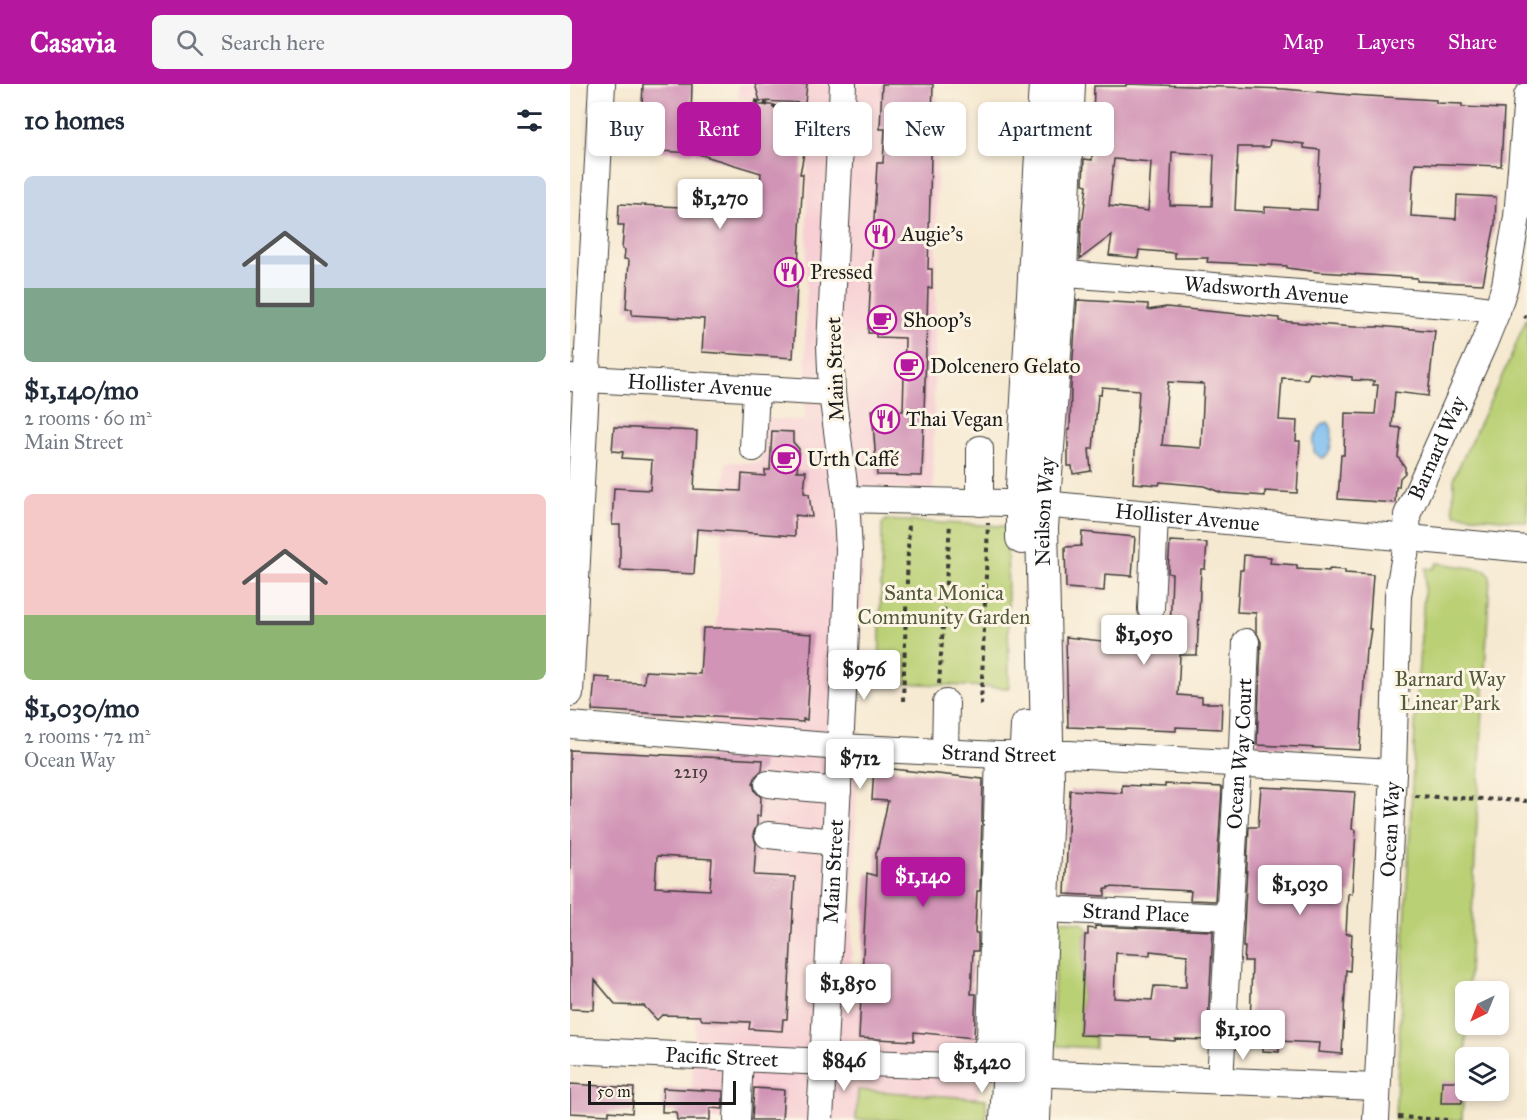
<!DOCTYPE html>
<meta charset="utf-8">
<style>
body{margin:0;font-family:"IM FELL Great Primer",serif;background:#f6f6f7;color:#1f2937;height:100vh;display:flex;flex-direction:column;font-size:22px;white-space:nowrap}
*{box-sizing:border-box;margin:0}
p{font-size:20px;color:#747a83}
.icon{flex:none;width:33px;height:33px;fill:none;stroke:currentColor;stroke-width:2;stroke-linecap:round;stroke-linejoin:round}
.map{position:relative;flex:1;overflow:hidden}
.drawer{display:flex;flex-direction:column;background:#fff;width:570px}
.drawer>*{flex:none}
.top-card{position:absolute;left:18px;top:18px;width:570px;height:54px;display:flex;gap:12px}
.needle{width:39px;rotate:223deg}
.tools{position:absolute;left:885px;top:897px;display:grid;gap:12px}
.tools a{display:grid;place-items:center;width:54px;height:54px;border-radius:9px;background:#fff;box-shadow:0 3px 9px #0003;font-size:30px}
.scale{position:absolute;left:18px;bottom:15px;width:148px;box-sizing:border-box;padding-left:6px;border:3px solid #1c1c1c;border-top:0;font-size:16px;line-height:21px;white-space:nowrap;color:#1c1c1c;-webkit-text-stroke:4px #fcf5e5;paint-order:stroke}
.price{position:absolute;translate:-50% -51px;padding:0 14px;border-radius:6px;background:#fff;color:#222;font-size:20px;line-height:39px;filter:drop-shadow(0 2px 3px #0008)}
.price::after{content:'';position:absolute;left:50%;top:36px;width:18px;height:14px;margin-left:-9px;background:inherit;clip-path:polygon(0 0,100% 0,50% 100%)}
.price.on{background:#b5179e;color:#fff}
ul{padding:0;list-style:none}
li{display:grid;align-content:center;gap:12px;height:318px;padding:0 24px}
li span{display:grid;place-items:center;height:186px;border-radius:9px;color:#555}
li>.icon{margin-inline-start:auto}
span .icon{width:108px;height:108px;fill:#fffc;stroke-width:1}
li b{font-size:26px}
h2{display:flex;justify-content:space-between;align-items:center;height:72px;padding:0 24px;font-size:26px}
.pill{padding:0 21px;border-radius:9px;background:#fff;box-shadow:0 3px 9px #0003;font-size:21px;line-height:54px}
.pill.on{background:#b5179e;color:#fff}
header{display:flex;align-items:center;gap:36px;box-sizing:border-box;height:84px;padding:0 30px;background:#b5179e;color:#fff}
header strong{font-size:28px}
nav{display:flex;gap:33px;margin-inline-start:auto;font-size:21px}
.search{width:420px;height:54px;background:#f6f6f7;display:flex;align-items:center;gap:15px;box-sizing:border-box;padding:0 21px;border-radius:9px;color:#747a83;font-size:22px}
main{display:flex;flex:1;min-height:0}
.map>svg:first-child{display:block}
</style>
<header>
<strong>Casavia</strong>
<div class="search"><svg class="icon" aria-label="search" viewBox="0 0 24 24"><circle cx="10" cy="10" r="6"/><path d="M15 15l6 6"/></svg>Search here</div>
<nav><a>Map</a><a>Layers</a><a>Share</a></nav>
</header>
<main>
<section class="drawer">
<h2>10 homes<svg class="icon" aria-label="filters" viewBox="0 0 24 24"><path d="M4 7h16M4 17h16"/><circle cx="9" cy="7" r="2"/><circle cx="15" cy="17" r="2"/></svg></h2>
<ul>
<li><span style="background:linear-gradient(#c9d6e8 60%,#7fa58c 0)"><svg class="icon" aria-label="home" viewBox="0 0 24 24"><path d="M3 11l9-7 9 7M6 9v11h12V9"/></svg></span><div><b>$1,140/mo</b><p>2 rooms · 60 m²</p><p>Main Street</p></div></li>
<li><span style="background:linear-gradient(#f6c9c9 65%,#8fb573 0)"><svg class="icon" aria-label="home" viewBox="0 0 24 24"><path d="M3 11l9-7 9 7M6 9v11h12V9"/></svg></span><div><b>$1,030/mo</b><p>2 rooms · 72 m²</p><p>Ocean Way</p></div></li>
</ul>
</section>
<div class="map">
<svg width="957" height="1036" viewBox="0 0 957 1036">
<rect width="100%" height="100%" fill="#fcf5e5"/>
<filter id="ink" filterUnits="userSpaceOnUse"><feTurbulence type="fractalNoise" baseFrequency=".0167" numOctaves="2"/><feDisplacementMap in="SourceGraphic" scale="12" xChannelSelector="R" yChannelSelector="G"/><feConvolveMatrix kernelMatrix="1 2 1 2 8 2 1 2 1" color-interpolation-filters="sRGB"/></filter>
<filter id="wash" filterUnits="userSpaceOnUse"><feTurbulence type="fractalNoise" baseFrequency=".008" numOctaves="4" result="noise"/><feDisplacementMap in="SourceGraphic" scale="24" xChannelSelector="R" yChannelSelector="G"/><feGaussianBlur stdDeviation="1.35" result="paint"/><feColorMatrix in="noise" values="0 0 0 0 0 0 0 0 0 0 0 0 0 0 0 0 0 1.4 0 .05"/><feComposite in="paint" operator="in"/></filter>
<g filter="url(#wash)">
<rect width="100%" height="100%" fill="#f6e9d1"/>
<path fill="#f7cfd4" d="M168,0H310L311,3L368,11L363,406L296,404L281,893L409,904L408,1036H120L156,378L190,379L193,334L235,337L238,35L168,13Z"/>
<path fill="#bad074" stroke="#6b7648" stroke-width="1.5" d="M957,233V438L885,430L883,424L884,393L939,277Z
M316,436L432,442L437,445L439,604L309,598L312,440Z
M868,479L916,486L920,492L898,907L896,908L897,941L892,1036H825L847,606L856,484L863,485Z
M487,835L514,839L518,844L517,851H515L510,951L525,952V964L489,962L482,956Z
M288,1006L416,1015V1036H286Z"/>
<path fill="#7cbef1" stroke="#4c6d86" stroke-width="1.5" d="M758,338C765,345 762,365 756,373L751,374L744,368L743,357L751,341Z"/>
<g id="blocks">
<path fill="#d194b6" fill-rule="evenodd" d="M73,0H122L121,35L150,24L164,21H203L235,64L230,90H233L223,274L132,268L134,235L62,231V225H56L59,176L54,175L55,166L52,165L54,141H48L49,120L132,124V127H139L188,128L191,89L125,69L70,66Z
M185,0H237L235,19L190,17Z
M312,0H363L358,185H362V204H358L352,392L307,391L302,326L333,327L335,254L306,253V249H298L307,79H313L315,45H310Z
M556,0L714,5L781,11L866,16V19L892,20V23L934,25L931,82L845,79L843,90L841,132L886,135L887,111L926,113L925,140L913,200L847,197V194L748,188L717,184V182L637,178L638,174H605V169L569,166L568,174L539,171L542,151L510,175L511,136L513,134L517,101L513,100L514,75L522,76L524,2H556ZM700,56L734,60V64L750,66L747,126L695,123V128L665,126L668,63H699ZM602,68L644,71L642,122L600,121ZM544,75L581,78L578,127L539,122Z
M507,216L578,220V226L596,223L709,234V237L784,243H808V242L865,247L858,312L825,308L822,343L831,344L828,373L835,383V389L830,394L829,403H826L825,419L768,415L771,371H774L775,329L805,330L808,301H803L804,297L782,296V293L740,289L737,295L712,294L709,336L727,337L726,357H730L727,409L695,407V412L652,409L634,402L590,398L589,401L563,399L569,306L532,303L531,311H528L523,365H519L521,387L503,390L502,382H498V346L500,345L501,303ZM598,298L634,300L631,364L592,361Z
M44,343L127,347L124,405L171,407L172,390L195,392V386H200L202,347L223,348V358L229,365L227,387H236L234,409L239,410L242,433L225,431V452L127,445L124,490L52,486L50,484V441H42L44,404L80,406L82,376L52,374L53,368L42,367Z
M512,448L565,453L562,492L535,490L534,507L496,504L495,463L511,462Z
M600,457L637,459L635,485H631L627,571H610L608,611L632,613V619H652L651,645L606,643V647L498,643L496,553L586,563V549L600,550L602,490L598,489Z
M674,471L701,473L700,479L727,481V485L759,487V485L775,486V489L803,491L799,545H801L798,564H796L790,666L687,661L691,558L686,547V529L667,528L670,486H673Z
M133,544H158L242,550L237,636L233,635V638L22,626L25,593L40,594V598L74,599L75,587L130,590Z
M0,666L193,676L192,686L186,692L183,699L185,707L191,713L190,732H187V741L183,750L186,759L184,791L225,793L217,935H213L212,947L179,945L180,938L132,936L130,932L92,931L87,936L74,922L46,921L25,896L24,926L0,925ZM87,772L142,775L140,806L85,803Z
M304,683L413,695L410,807H407L405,849H408V867H403L401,910H406L404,954L344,948V957L289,954L297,789L306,792V768H307L318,717L302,716Z
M595,700L652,703L645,817L620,816L621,807L584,805L538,803V805H535V812L495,810L500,706L552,709V701L595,703Z
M691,703L785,708L782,745L786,746L782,810L778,809L776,850H782L780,887L776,886L772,970L748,968L749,959L709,957V968L693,967V962L682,961L683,947L680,946L682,877H674L675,863H673L679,743H688Z
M525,842L643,847L637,956L605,955V957L580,955V953L510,951L515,851H518V844L525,845ZM580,867L617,871L616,903L584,902L582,916L544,914L546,869L580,871Z
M872,997H892V1019H871Z
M0,1000L64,1004L62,1029L39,1027V1031L0,1029Z
M93,1004L153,1007V1025L140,1024V1036H107L106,1028H92Z
M184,1004L214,1006L212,1036H182Z"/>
</g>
</g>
<g filter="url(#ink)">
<use href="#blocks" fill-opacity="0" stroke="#3d3b37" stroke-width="1.5"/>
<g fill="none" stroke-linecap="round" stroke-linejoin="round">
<g stroke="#3d3b37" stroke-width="28">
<g id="minor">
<path id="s1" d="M473,188L901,223L927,227"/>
<path id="s2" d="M0,294L262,309"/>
<path d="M183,364L186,306"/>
<path d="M410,365V419"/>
<path id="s3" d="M276,415L473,420L957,465"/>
<path d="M581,525L585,430"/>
<path d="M0,609L32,0"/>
<path id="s4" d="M0,641L270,663L429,671L499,670L823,688"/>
<path d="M375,667L376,619"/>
<path d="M198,700L268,707"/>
<path d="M198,751L265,758"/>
<path id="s5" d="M473,825L660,833"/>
<path id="s6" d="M0,966L235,977L415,983L484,990L807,1003"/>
<path d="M415,983L416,964L420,955L429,671"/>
<path id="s7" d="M650,997L667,696L672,665L676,558"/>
<path d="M167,1036L170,974"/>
<path id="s8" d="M250,1036L275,570L279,466L276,415L262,309L260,262L273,0"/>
<path id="s9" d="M806,1036L823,688L828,511L838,454L837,431L914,259L927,227L935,201L947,133L957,12"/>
</g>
</g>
<g stroke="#3d3b37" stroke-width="34">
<g id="major">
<path d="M452,454V404L475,0"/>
<path d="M436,1036L457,642"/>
<path id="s10" d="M464,1036L478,697L472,444L491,188L499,0"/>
</g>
</g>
<path stroke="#3d3b37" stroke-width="4" stroke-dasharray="4.5 4.5" stroke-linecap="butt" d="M185,17L241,33
M954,232L957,233
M369,600L380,440
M333,617L339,437
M411,621L418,439
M845,712L957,717
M828,1033L877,1036"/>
<use href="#minor" stroke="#fff" stroke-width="26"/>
<use href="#major" stroke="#fff" stroke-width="32"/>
</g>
</g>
<defs>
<g id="restaurant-ring" transform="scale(1.5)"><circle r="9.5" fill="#fcf5e5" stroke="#b5179e" stroke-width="1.5"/><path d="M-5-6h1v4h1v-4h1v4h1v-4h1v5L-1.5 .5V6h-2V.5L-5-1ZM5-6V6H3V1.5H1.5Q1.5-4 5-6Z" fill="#b5179e"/></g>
<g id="cafe-ring" transform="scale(1.5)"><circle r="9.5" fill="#fcf5e5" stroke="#b5179e" stroke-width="1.5"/><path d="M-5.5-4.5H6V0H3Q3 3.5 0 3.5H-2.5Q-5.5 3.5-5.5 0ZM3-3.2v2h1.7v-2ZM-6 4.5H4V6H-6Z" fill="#b5179e"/></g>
</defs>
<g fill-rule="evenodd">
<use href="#restaurant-ring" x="310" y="150"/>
<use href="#restaurant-ring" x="219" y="188"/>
<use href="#cafe-ring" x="312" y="236"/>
<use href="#cafe-ring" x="339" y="282"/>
<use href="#restaurant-ring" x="315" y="335"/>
<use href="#cafe-ring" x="216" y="375"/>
</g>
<g text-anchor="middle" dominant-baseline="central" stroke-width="6" stroke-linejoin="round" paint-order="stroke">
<g font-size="18" fill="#493a42">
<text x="121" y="688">2219</text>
</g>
<g font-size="21" fill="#1c1c1c" stroke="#fcf5e5" text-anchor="start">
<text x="331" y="150">Augie's</text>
<text x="240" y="188">Pressed</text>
<text x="333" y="236">Shoop's</text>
<text x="360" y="282">Dolcenero Gelato</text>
<text x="336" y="335">Thai Vegan</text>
<text x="237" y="375">Urth Caffé</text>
</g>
<g font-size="21" fill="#1c1c1c" stroke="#fcf5e5">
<text stroke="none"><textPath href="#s1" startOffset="224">Wadsworth Avenue</textPath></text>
<text transform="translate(265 285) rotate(-92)">Main Street</text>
<text stroke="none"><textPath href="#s2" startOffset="130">Hollister Avenue</textPath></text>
<text stroke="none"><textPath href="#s9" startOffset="680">Barnard Way</textPath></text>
<text stroke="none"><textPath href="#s10" startOffset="609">Neilson Way</textPath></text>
<text stroke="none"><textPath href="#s3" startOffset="342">Hollister Avenue</textPath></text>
<text stroke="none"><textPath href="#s4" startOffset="430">Strand Street</textPath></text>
<text stroke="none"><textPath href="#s7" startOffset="328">Ocean Way Court</textPath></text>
<text stroke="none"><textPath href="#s9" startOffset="291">Ocean Way</textPath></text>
<text stroke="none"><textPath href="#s8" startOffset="249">Main Street</textPath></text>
<text stroke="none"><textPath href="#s5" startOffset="93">Strand Place</textPath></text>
<text stroke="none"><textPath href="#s6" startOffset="152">Pacific Street</textPath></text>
</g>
<g font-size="21" fill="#535b3b" stroke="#fcf5e5">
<text x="374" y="509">Santa Monica<tspan x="374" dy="24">Community Garden</tspan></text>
<text x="880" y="595">Barnard Way<tspan x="880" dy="24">Linear Park</tspan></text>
</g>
</g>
</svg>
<div class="tools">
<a><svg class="needle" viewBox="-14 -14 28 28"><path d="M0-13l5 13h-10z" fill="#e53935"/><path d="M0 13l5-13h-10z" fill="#747a83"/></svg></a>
<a><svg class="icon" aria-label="layers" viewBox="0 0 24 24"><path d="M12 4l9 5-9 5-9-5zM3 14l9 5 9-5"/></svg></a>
</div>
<div class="scale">50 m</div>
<b class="price" style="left:150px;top:146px">$1,270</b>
<b class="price" style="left:574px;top:582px">$1,050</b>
<b class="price" style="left:294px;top:617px">$976</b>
<b class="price" style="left:290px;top:706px">$712</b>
<b class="price on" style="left:353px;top:824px">$1,140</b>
<b class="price" style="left:730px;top:832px">$1,030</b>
<b class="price" style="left:278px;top:931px">$1,850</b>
<b class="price" style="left:673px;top:977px">$1,100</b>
<b class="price" style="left:274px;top:1008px">$846</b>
<b class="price" style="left:412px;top:1010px">$1,420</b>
<div class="top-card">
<a class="pill">Buy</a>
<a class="pill on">Rent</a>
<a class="pill">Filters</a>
<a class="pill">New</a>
<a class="pill">Apartment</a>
</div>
</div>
</main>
